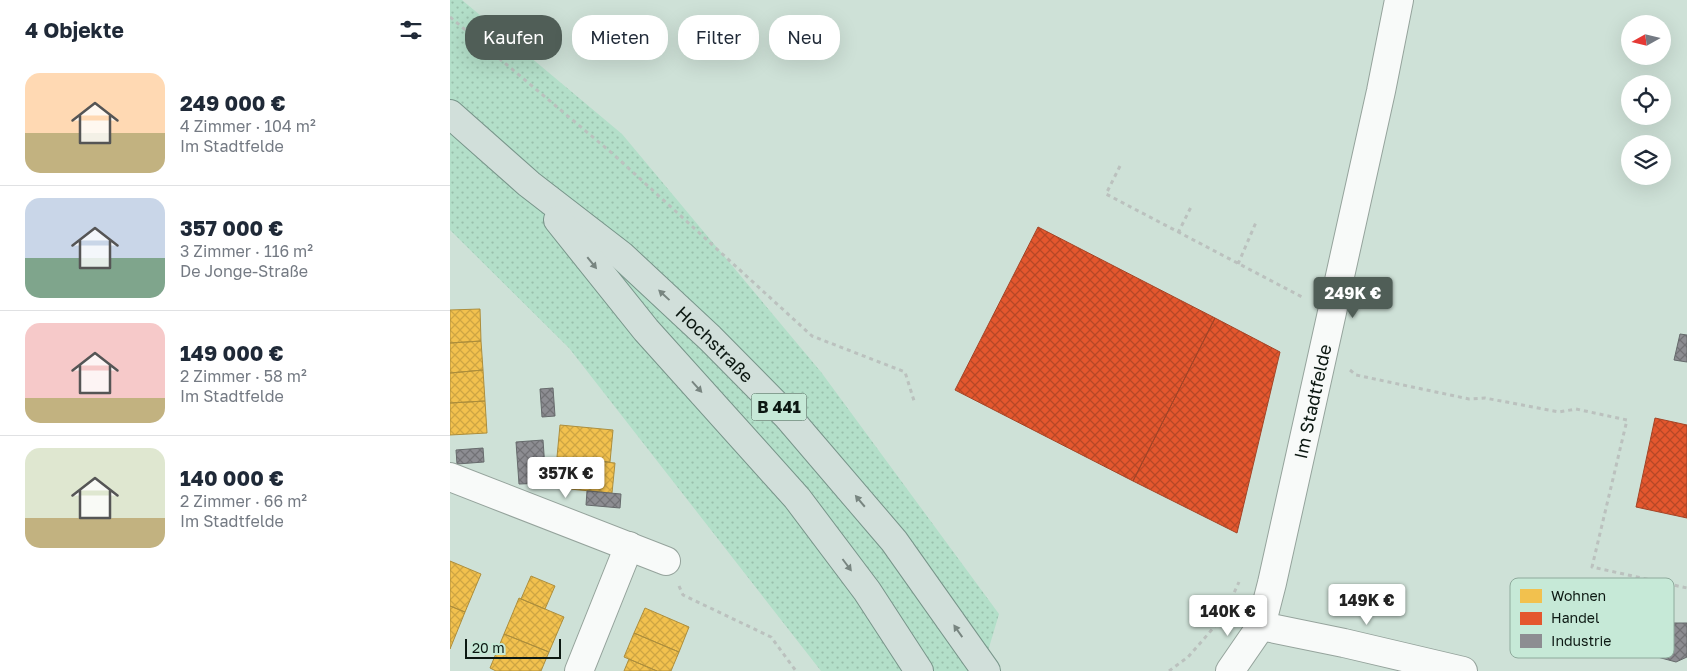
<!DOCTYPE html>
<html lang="de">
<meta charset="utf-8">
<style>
body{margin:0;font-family:"Golos Text",sans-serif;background:#f6f6f7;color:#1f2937;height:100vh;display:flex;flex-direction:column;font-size:19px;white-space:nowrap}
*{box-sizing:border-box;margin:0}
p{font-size:16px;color:#747a83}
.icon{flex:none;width:28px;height:28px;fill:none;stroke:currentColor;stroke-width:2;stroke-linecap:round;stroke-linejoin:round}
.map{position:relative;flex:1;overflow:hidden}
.side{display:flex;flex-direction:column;background:#fff;width:450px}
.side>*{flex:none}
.guide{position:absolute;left:15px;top:15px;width:475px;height:45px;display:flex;gap:10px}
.needle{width:32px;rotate:262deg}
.buttons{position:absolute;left:1171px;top:15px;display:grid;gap:10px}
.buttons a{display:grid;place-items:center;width:50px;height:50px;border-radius:50%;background:#fff;box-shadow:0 5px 20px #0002;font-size:25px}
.scale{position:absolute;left:15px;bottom:12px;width:96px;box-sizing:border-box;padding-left:5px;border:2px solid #0c1812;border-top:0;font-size:14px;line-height:18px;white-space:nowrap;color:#0c1812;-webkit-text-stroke:4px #c6e9d7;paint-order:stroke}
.price{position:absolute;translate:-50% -42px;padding:0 11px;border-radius:5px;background:#fff;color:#222;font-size:16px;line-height:32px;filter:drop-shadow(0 1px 2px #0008)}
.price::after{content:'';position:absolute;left:50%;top:30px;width:15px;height:11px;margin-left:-8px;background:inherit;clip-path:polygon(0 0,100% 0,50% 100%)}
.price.selected{background:#505e57;color:#fff}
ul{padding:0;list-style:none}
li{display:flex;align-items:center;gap:15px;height:125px;padding:0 25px}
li+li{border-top:1px solid #e0e1e3}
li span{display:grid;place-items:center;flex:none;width:140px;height:100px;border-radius:15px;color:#555}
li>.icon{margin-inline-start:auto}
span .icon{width:60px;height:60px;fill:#fffc;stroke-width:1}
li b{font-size:21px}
h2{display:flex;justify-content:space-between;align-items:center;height:60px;padding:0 25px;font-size:21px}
.pill{padding:0 18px;border-radius:20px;background:#fff;box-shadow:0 5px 20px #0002;font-size:18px;line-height:45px}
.pill.selected{background:#505e57;color:#fff}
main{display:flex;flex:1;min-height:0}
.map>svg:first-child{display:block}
</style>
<main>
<section class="side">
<h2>4 Objekte<svg class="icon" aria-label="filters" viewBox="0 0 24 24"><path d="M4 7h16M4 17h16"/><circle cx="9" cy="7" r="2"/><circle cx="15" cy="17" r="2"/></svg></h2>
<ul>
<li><span style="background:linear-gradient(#ffd9b3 60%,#c2b280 0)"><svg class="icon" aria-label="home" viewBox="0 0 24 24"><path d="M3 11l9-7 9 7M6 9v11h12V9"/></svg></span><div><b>249 000 €</b><p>4 Zimmer · 104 m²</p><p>Im Stadtfelde</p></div></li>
<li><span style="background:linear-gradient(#c9d6e8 60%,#7fa58c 0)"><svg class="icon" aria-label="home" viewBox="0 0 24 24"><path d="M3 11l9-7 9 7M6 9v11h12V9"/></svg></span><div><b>357 000 €</b><p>3 Zimmer · 116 m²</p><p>De Jonge-Straße</p></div></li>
<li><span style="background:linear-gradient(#f6c9c9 75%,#c2b280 0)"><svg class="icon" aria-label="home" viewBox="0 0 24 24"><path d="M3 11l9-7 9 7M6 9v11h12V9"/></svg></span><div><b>149 000 €</b><p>2 Zimmer · 58 m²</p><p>Im Stadtfelde</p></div></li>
<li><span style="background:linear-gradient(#dfe7d0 70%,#c2b280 0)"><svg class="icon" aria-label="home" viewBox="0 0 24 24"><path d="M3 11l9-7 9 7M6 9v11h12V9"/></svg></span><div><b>140 000 €</b><p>2 Zimmer · 66 m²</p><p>Im Stadtfelde</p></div></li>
</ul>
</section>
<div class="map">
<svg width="1237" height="671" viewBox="0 0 1237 671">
<defs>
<pattern id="green-dots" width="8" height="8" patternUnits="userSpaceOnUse" patternTransform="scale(1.25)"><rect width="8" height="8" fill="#b3dfc9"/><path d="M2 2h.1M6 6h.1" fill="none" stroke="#99bfac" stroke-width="1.8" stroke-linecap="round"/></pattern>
<pattern id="homes-cross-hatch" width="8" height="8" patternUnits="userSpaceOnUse" patternTransform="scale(1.25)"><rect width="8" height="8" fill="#f2c14e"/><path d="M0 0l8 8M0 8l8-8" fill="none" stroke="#cea543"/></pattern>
<pattern id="shops-cross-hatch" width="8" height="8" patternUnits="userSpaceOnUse" patternTransform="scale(1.25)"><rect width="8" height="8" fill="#e4572e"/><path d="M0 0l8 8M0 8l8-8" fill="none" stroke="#b74726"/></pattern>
<pattern id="industry-cross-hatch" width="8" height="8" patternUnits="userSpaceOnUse" patternTransform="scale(1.25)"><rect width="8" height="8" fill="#8d8d92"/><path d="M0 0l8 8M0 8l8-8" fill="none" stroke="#727276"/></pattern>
</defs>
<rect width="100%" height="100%" fill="#cee1d7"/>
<path fill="url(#green-dots)" d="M0,0H12L172,134L371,372L549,614L532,671H371L119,348L0,230Z"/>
<path fill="url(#homes-cross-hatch)" stroke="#ad8e3c" d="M30,309L31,341L0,343V310Z
M31,341L33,370L0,373V343Z
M33,370L35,401L0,403V373Z
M35,401L37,433L0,435V403Z
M110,425L163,430L160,462L107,457Z
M112,458L165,463L162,493L109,488Z
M0,561L31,574L15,612L0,606Z
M81,576L105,586L95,609L71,599Z
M69,598L114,617L99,652L54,634Z
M0,606L15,612L0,649Z
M195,608L239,627L229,652L184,633Z
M184,633L229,652L221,671H207L174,657Z
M54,634L99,652L91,671H46L40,668Z
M179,659L207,671H174Z"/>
<path fill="url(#shops-cross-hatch)" stroke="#a34426" d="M588,227L765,318L683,481L505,390Z
M765,318L830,352L787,533L683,481Z
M1205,418L1237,425V518L1186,507Z"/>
<path fill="url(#industry-cross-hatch)" stroke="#666a6c" d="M1230,334L1237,335V362L1224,360Z
M103,388L105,416L92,417L90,389Z
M93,440L96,483L69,484L66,442Z
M33,448L34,462L7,464L6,450Z
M137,491L171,494L170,508L136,505Z
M1190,614L1200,616L1212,632L1216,627L1224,623H1237V657L1226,662L1178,649L1175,634L1176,626L1180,619Z"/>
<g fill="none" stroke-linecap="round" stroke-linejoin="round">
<g stroke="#95a39c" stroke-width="30">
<g id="minor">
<path d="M0,477L216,561"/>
<path d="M811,626L894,643L1013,671"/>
<path d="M129,671L179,546"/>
<path id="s1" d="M780,671L811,626L822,583L931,91L949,0"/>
</g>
</g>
<g stroke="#78958a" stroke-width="30">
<g id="major">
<path id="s2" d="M0,114L79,184L171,255L260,338L338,417L444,541L536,671"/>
<path d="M108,220L196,330L347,498L417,591L469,671"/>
</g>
</g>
<path stroke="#bbc1be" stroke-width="3" stroke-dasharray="4 4" stroke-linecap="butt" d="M0,17L163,154L362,336L455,372L465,404
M670,166L656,194L854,298
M728,233L742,205
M788,264L807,220
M900,370L906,375L1019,399L1035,398L1109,412L1126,409L1177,420L1142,567L1237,588
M229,586L233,595L321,637L346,671
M719,671L738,657L773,617L789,582"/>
<use href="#minor" stroke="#f8faf9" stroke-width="28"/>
<use href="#major" stroke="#d1dfda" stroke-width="28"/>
</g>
<defs><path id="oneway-solid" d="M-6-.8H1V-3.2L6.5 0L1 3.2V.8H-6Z" transform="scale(1.25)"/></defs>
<g fill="#788580">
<use href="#oneway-solid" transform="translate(142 263) rotate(51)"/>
<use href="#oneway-solid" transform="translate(214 295) rotate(-137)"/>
<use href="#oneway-solid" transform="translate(247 387) rotate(48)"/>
<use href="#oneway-solid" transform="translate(410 501) rotate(-130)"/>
<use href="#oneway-solid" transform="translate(397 565) rotate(53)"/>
<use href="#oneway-solid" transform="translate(508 631) rotate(-125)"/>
</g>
<g text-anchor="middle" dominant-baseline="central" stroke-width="5" stroke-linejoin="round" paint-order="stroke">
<rect fill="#c6e9d7" stroke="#44574d" stroke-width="1" x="301.5" y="393.5" width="55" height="27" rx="4"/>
<g font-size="16" font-weight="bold" fill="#0c1812">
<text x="329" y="407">B 441</text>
</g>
<g font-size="18" fill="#0c1812" stroke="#c6e9d7">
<text stroke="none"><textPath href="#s2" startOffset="351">Hochstraße</textPath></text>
<text stroke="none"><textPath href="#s1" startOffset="285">Im Stadtfelde</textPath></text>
</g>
</g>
<rect x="1060" y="578" width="164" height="80" rx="8" fill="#c6e9d7" stroke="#8eaa9c" stroke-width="1"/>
<rect x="1070" y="589" width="22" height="14" fill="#f2c14e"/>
<rect x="1070" y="612" width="22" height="13" fill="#e4572e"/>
<rect x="1070" y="634" width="22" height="14" fill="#8d8d92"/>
<g font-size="14" fill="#0c1812">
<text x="1101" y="601">Wohnen</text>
<text x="1101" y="623">Handel</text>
<text x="1101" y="646">Industrie</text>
</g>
</svg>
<div class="buttons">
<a><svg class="needle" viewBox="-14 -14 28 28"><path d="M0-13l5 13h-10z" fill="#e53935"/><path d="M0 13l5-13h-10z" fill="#747a83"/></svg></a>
<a><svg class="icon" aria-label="locate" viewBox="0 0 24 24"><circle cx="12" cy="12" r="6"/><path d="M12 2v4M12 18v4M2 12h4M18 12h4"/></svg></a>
<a><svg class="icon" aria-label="layers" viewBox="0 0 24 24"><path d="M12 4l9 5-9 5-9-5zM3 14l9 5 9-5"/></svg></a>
</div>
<div class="scale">20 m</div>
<b class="price selected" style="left:903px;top:319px">249K €</b>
<b class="price" style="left:116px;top:499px">357K €</b>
<b class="price" style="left:917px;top:626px">149K €</b>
<b class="price" style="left:778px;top:637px">140K €</b>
<div class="guide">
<a class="pill selected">Kaufen</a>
<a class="pill">Mieten</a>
<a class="pill">Filter</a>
<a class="pill">Neu</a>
</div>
</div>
</main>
